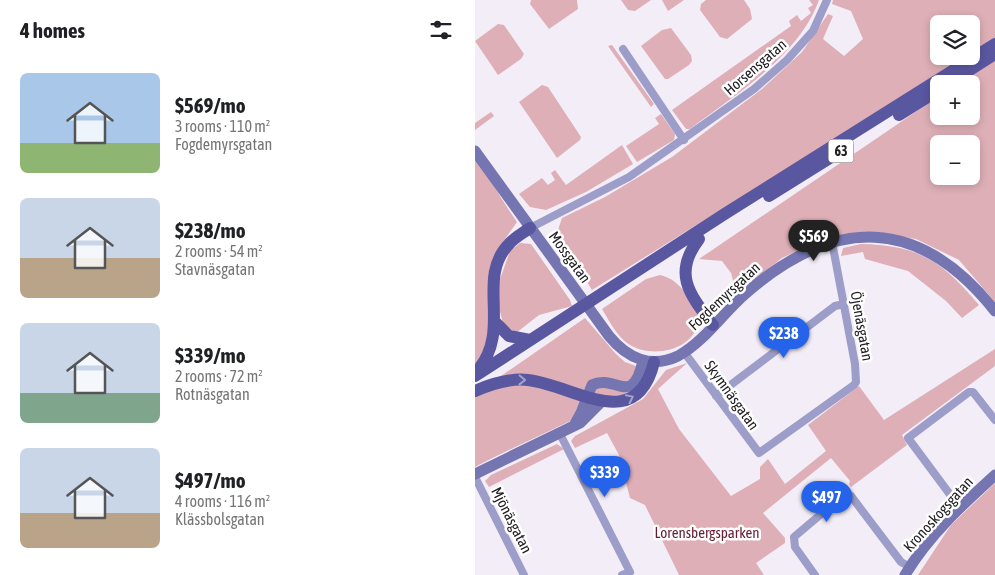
<!DOCTYPE html>
<meta charset="utf-8">
<style>
body{margin:0;font-family:"Asap Condensed",sans-serif;background:#f2f2f2;color:#202124;height:100vh;display:flex;flex-direction:column;font-size:19px;white-space:nowrap}
*{box-sizing:border-box;margin:0}
p{font-size:16px;color:#757577}
.icon{flex:none;width:28px;height:28px;fill:none;stroke:currentColor;stroke-width:2;stroke-linecap:round;stroke-linejoin:round}
.map{position:relative;flex:1;overflow:hidden}
.sheet{display:flex;flex-direction:column;background:#fff;width:475px}
.sheet>*{flex:none}
.fabs{position:absolute;left:455px;top:15px;display:grid;gap:10px}
.fabs a{display:grid;place-items:center;width:50px;height:50px;border-radius:8px;background:#fff;box-shadow:0 2px 8px #0003;font-size:25px}
.price{position:absolute;translate:-50% -42px;padding:0 11px;border-radius:18px;background:#2563eb;color:#fff;font-size:16px;line-height:32px;filter:drop-shadow(0 1px 2px #0008)}
.price::after{content:'';position:absolute;left:50%;top:30px;width:15px;height:11px;margin-left:-8px;background:inherit;clip-path:polygon(0 0,100% 0,50% 100%)}
.price.active{background:#222;color:#fff}
ul{padding:0;list-style:none}
li{display:flex;align-items:center;gap:15px;height:125px;padding:0 20px}
li span{display:grid;place-items:center;flex:none;width:140px;height:100px;border-radius:8px;color:#555}
li>.icon{margin-inline-start:auto}
span .icon{width:60px;height:60px;fill:#fffc;stroke-width:1}
li b{font-size:21px}
h2{display:flex;justify-content:space-between;align-items:center;height:60px;padding:0 20px;font-size:21px}
main{display:flex;flex:1;min-height:0}
.map>svg:first-child{display:block}
</style>
<main>
<section class="sheet">
<h2>4 homes<svg class="icon" aria-label="filters" viewBox="0 0 24 24"><path d="M4 7h16M4 17h16"/><circle cx="9" cy="7" r="2"/><circle cx="15" cy="17" r="2"/></svg></h2>
<ul>
<li><span style="background:linear-gradient(#a9c7e8 70%,#8fb573 0)"><svg class="icon" aria-label="home" viewBox="0 0 24 24"><path d="M3 11l9-7 9 7M6 9v11h12V9"/></svg></span><div><b>$569/mo</b><p>3 rooms · 110 m²</p><p>Fogdemyrsgatan</p></div></li>
<li><span style="background:linear-gradient(#c9d6e8 60%,#b9a48a 0)"><svg class="icon" aria-label="home" viewBox="0 0 24 24"><path d="M3 11l9-7 9 7M6 9v11h12V9"/></svg></span><div><b>$238/mo</b><p>2 rooms · 54 m²</p><p>Stavnäsgatan</p></div></li>
<li><span style="background:linear-gradient(#c9d6e8 70%,#7fa58c 0)"><svg class="icon" aria-label="home" viewBox="0 0 24 24"><path d="M3 11l9-7 9 7M6 9v11h12V9"/></svg></span><div><b>$339/mo</b><p>2 rooms · 72 m²</p><p>Rotnäsgatan</p></div></li>
<li><span style="background:linear-gradient(#c9d6e8 65%,#b9a48a 0)"><svg class="icon" aria-label="home" viewBox="0 0 24 24"><path d="M3 11l9-7 9 7M6 9v11h12V9"/></svg></span><div><b>$497/mo</b><p>4 rooms · 116 m²</p><p>Klässbolsgatan</p></div></li>
</ul>
</section>
<div class="map">
<svg width="520" height="575" viewBox="0 0 520 575">
<rect width="100%" height="100%" fill="#f3edf7"/>
<path fill="#deafb7" fill-rule="evenodd" d="M56,0H102L103,9L74,29L55,4Z
M146,0H176L160,11L153,10Z
M187,0H209L193,11Z
M231,0H269L275,9L277,19L252,39L245,37L225,10L226,4Z
M334,0H344C324,56 261,94 215,129H211L197,110L316,26L314,21L322,15L326,21L336,13L333,8L338,5Z
M358,0H520V39L496,54V24H464V56H493L117,290L82,233L87,218L130,197L197,157L287,89L327,52L353,14L358,16L348,39L369,56L388,39L376,11L357,4Z
M23,24L29,25L49,54L46,59L23,75L0,41Z
M196,28L216,55L217,61L214,65L193,79H190L166,46L187,30Z
M137,45L179,104L176,107L133,46Z
M520,60V302L484,260L441,239L395,232L351,237L307,258L270,287L260,288L256,273L247,261L224,259L464,96V116H496V84H483ZM464,144H496V176H464Z
M67,85L73,87L106,137L105,140L82,158L44,102Z
M16,112L19,116L0,130V123Z
M186,114L200,134L199,140L162,162L151,146L184,124L180,118Z
M147,145L158,164L111,192L71,210L55,207L44,194L67,178L73,185L80,180L76,173L80,170L91,185Z
M0,156C16,178 26,200 42,222L25,246L17,334L0,367Z
M45,243L56,244L95,300L97,306L64,315L41,333L28,323L23,304L24,282L35,251Z
M386,244C444,245 468,262 504,305L487,318L471,301L433,271L390,259L388,252L366,256L368,248Z
M185,275C197,278 202,283 210,292C215,299 225,310 224,319C221,350 178,359 155,345C142,337 135,322 127,309L171,279Z
M110,318L141,354L150,362L161,366L163,387C110,416 54,439 0,467V394Z
M520,349V366L427,435L432,445L376,487L374,484L375,481L356,458L288,513L310,538V543L281,563L289,575H204L170,505L155,498L144,455L132,433L100,448L96,441L100,436L168,399L191,370L212,363L183,389L204,429L256,496L285,479V467L293,459L310,484L351,451L333,425L384,386L409,420Z
M82,444L89,449L14,487L10,481L16,475Z
M520,483V575H443L476,525Z"/>
<g fill="none" stroke-linecap="round" stroke-linejoin="round">
<path stroke="#9c9dc8" stroke-width="8" d="M148,49L209,140
M55,228L154,177L279,89L312,60L338,31L352,0
M209,352L284,453L379,385L381,382L380,364L357,242
M241,396L360,306L369,304
M85,434L155,572L147,575
M0,477L49,575
M485,508L433,438L494,392H498L520,420
M340,575L320,547L319,537L371,493L376,496L426,562L435,567"/>
<path stroke="#7575b2" stroke-width="11" d="M0,151L134,336C152,358 176,369 203,356C229,342 248,313 270,294C359,216 444,215 520,311
M100,424L106,413L117,385C140,373 157,409 168,361
M0,474L105,423L127,401
M430,575C453,536 487,505 520,475"/>
<path stroke="#5a57a1" stroke-width="12" d="M473,84L520,54
M424,115L464,90
M294,196L371,148
M224,239C197,274 215,295 238,325
M21,323L34,336L55,340
M2,371C38,330 0,279 34,244C40,237 48,233 55,228
M0,376L248,215L520,44
M0,391C16,384 35,378 53,380C99,385 161,436 179,362"/>
</g>
<defs><path id="oneway-chevron" d="M-2-3.5L2.5 0L-2 3.5" fill="none" stroke-width="1.6" stroke-linecap="round" stroke-linejoin="round" transform="scale(1.25)"/></defs>
<g stroke="#a4a3cb">
<use href="#oneway-chevron" transform="translate(47 380) rotate(1)"/>
<use href="#oneway-chevron" transform="translate(155 398) rotate(-26)"/>
</g>
<g text-anchor="middle" dominant-baseline="central" stroke-width="5" stroke-linejoin="round" paint-order="stroke">
<rect fill="#fff" stroke="#646365" stroke-width="1" x="353.5" y="139.5" width="25" height="23" rx="4"/>
<g font-size="14" font-weight="bold" fill="#222023">
<text x="366" y="151">63</text>
</g>
<g font-size="15" fill="#222023" stroke="#fff">
<text transform="translate(280 67) rotate(-41)">Horsensgatan</text>
<text transform="translate(95 257) rotate(54)">Mossgatan</text>
<text transform="translate(249 296) rotate(-43)">Fogdemyrsgatan</text>
<text transform="translate(387 326) rotate(80)">Öjenäsgatan</text>
<text transform="translate(257 395) rotate(54)">Skymnäsgatan</text>
<text transform="translate(463 514) rotate(-48)">Kronoskogsgatan</text>
<text transform="translate(37 520) rotate(63)">Mjönäsgatan</text>
</g>
<g font-size="15" fill="#661d33" stroke="#fff">
<text x="232" y="532">Lorensbergsparken</text>
</g>
</g>
</svg>
<div class="fabs">
<a><svg class="icon" aria-label="layers" viewBox="0 0 24 24"><path d="M12 4l9 5-9 5-9-5zM3 14l9 5 9-5"/></svg></a>
<a>+</a>
<a>−</a>
</div>
<b class="price active" style="left:339px;top:262px">$569</b>
<b class="price" style="left:309px;top:359px">$238</b>
<b class="price" style="left:130px;top:498px">$339</b>
<b class="price" style="left:352px;top:523px">$497</b>
</div>
</main>
